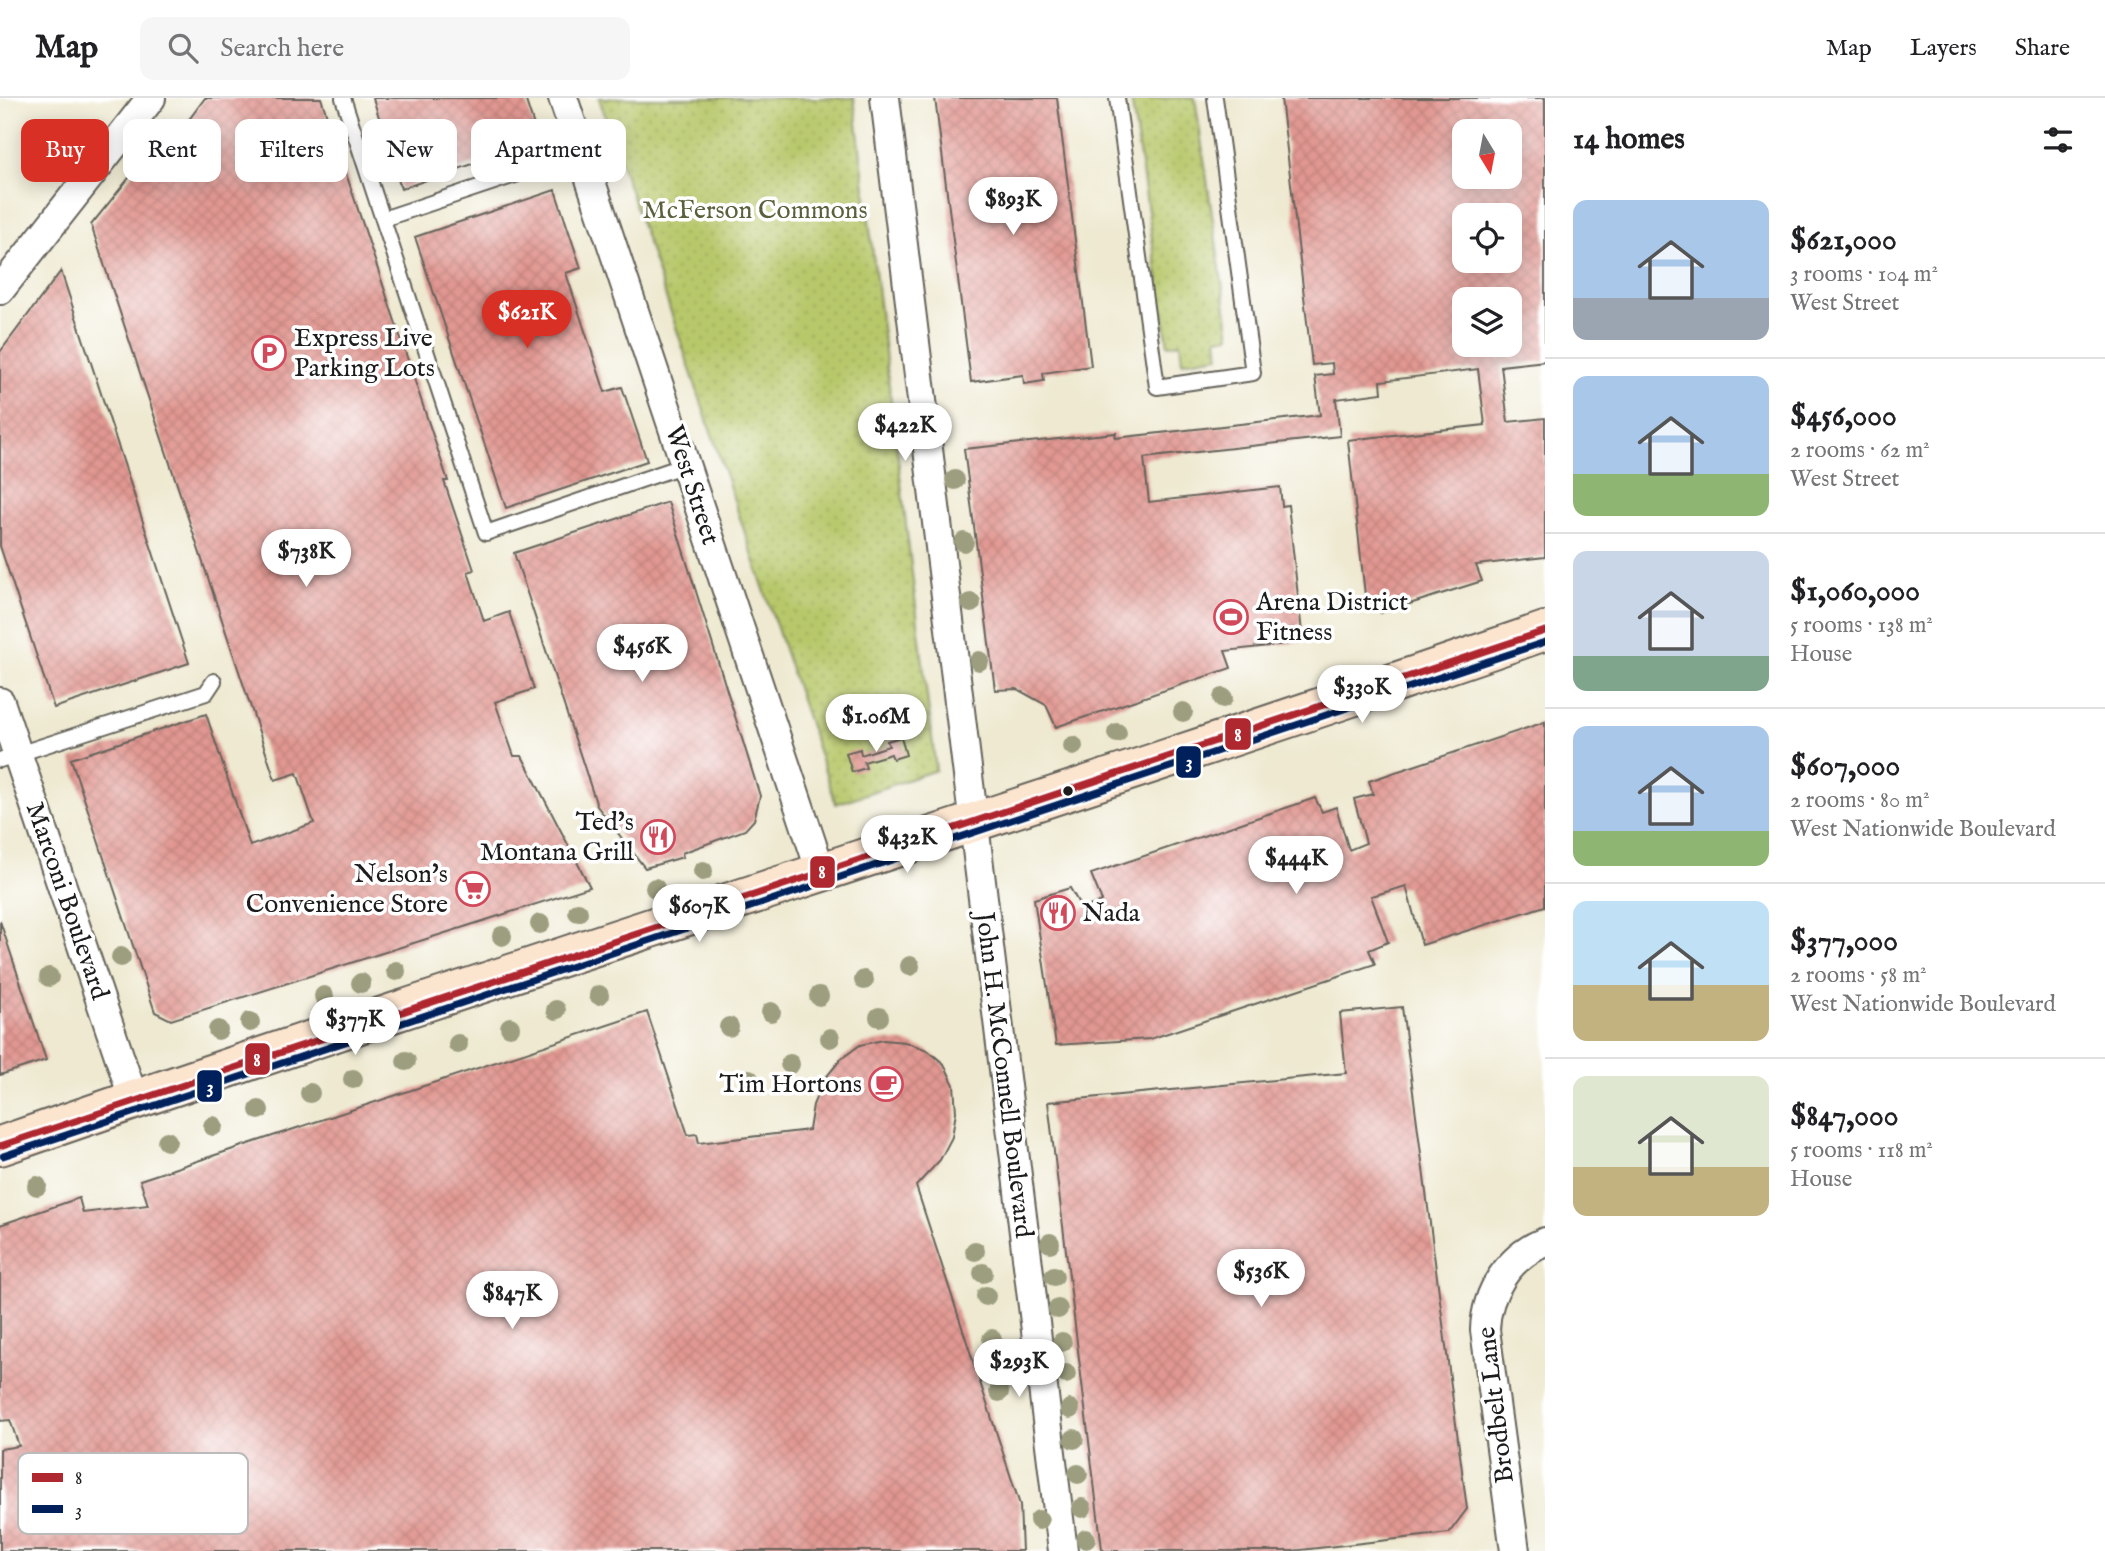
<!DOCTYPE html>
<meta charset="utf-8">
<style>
body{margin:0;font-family:"IM FELL English",serif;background:#f6f6f6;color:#202124;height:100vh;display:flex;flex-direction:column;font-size:26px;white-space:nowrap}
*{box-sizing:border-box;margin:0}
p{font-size:23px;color:#757577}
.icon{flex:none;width:38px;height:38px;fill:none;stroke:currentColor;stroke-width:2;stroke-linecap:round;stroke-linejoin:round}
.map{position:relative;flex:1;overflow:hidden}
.panel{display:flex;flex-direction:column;background:#fff;width:560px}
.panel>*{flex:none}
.guide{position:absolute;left:21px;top:21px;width:665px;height:63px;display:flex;gap:14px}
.needle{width:46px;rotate:170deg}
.fabs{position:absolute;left:1452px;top:21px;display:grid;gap:14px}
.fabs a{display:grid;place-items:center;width:70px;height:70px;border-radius:14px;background:#fff;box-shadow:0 4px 18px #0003;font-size:35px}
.price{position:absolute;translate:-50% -60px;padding:0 16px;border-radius:24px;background:#fff;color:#222;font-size:23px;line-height:46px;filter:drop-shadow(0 2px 4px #0008)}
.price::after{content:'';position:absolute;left:50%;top:42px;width:21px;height:16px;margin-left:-10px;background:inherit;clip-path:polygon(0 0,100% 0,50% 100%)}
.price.current{background:#d93025;color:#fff}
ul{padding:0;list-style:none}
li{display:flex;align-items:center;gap:21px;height:175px;padding:0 28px}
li+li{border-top:2px solid #e0e0e0}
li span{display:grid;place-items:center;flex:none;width:196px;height:140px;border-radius:14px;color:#555}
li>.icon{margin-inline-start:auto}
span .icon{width:84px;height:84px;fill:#fffc;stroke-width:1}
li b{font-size:30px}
h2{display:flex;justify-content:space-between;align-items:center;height:84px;padding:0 28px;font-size:30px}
.chip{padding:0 24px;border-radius:14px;background:#fff;box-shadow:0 4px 18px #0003;font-size:24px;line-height:63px}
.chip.current{background:#d93025;color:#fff}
header{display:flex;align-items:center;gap:42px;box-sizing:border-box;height:98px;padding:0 35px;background:#fff;border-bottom:2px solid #e0e0e0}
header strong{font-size:33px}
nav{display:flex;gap:38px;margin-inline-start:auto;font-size:24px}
.search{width:490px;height:63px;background:#f6f6f6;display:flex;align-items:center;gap:18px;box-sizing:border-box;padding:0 24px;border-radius:14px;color:#757577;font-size:26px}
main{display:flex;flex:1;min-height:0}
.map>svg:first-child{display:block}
</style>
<header>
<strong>Map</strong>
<div class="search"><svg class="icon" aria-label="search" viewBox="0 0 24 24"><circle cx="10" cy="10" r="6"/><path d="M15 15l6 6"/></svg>Search here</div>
<nav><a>Map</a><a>Layers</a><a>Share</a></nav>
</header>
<main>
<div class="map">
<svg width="1545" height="1453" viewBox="0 0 1545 1453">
<defs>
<pattern id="park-dots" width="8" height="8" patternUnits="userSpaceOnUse" patternTransform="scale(1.75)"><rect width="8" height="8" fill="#b7c86b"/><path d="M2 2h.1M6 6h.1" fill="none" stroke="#9dab5c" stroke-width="1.8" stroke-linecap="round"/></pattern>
<pattern id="building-cross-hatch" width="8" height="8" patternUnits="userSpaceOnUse" patternTransform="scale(1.75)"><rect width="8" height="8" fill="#e29892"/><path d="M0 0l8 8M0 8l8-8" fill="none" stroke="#c1827d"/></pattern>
</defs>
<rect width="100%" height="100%" fill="#fff"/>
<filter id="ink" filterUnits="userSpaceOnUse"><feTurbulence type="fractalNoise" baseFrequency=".0143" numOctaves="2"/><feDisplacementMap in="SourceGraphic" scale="14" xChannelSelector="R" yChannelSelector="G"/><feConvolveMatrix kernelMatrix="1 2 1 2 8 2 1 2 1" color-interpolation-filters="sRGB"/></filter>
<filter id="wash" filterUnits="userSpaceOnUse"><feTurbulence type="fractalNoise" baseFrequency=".00686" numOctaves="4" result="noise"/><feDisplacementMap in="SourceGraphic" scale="28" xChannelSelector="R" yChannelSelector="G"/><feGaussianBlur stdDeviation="1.57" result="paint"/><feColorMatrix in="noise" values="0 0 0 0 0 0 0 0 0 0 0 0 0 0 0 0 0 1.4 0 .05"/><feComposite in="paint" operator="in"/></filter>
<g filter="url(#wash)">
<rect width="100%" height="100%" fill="#eee9d0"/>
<path fill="url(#park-dots)" stroke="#6a7244" stroke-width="2" d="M599,0H854L936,672L836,706Z
M1131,0H1195L1230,238L1217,240L1219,258L1182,264L1180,245L1168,247Z"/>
<g id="blocks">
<path fill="url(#building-cross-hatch)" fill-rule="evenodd" d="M205,0H321L448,383H444L474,472L468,474L484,523L509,514L534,591L495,604L514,658H522L590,789L171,922L155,914L71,661L206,616L250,748L314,725L297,675L275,682L91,127L149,55L159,62Z
M373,0H525L539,43L401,91Z
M935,0H1057L1091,268L1043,275L1044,283L1024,286L1023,277L971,284Z
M1281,0H1545V263L1501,268L1508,324L1545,320V459L1476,467L1482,483L1381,515L1365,497L1348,342L1485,327L1478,271L1381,283L1382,295L1336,301L1340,338L1144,360L1149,404L1280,389L1282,408L1288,407L1303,544L1225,553L1231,570L1056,629L1046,607L1017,591L995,592L964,351L1116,335L1115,340L1320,317L1315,278L1333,276L1332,265L1312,267ZM1465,33H1510V79H1465ZM1465,117H1510V163H1465ZM1465,201H1510V247H1465Z
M555,92L581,170L566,175L605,294L622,289L647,363L506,410L415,139Z
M61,173L189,565L54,610L0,448V254Z
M668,404L760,698L754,722L745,732L682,755L683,759L645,770L597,708L514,455Z
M1545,624V808L1422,847L1406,788L1379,796L1371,798L1388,844L1369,852L1375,866L1150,941L1056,947L1034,801L1070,790L1082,811L1102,803L1091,776L1315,700L1322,714L1336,709L1349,752L1366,745L1354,701L1373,696L1369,683Z
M901,639L906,657L893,661L891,656L864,664L866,670L852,674L846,655L860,651L861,657L889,648L887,643Z
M0,823L46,962L0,977Z
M1402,909L1467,1411L1449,1435L1292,1453H1105L1102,1451L1048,1004L1346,975L1340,915Z
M647,914L688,1037L697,1036L699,1045L809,1032L813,1007L823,983L841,961L860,947L883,942L905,944L927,952L944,966L954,987L956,1014L952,1039L940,1062L916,1088L1020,1407L1022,1453H0V1351L19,1348L10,1322L0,1323V1127L79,1100L83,1115L148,1107L140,1082Z"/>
</g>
</g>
<g filter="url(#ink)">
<use href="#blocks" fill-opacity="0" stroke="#66645b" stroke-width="2"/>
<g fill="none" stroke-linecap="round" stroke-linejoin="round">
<g stroke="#66645b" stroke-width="18">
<path id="lane" d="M343,0L486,435L685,367
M1117,0L1157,289L1253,275L1215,0
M383,121L581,55
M0,662L206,595L214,583"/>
</g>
<g stroke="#66645b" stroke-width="32">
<path id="street" d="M563,0L821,774
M885,0L1063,1453
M0,192L151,0
M0,604L134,1002
M1515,1453L1485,1232C1486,1194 1509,1158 1545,1144"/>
</g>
<g stroke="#66645b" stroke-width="42">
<path id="secondary" d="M0,1048C513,870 1032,710 1545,533"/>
</g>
<use href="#lane" stroke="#fff" stroke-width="14"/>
<use href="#street" stroke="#fff" stroke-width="28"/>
<use href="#secondary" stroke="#fce5cf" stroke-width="38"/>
<g stroke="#fff" stroke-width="12">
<path id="bus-1" d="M0,1048C514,872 1031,708 1545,533"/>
</g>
<g stroke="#fff" stroke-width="12">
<path id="bus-2" d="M3,1058C516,882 1032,719 1545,544"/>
</g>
<use href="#bus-1" stroke="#af272f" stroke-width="7"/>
<use href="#bus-2" stroke="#00205b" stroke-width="7"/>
</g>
<g fill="#9d9e7f">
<circle cx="955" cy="382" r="10"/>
<circle cx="964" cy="444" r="10"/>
<circle cx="971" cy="505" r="10"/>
<circle cx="979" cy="563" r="10"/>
<circle cx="1223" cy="600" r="10"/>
<circle cx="1183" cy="614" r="10"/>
<circle cx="1117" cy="635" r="10"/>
<circle cx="1073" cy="648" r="10"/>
<circle cx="703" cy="773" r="10"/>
<circle cx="655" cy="790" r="10"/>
<circle cx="578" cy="814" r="10"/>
<circle cx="540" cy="826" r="10"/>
<circle cx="502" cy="838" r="10"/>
<circle cx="121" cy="859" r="10"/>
<circle cx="910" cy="868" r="10"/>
<circle cx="396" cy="873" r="10"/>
<circle cx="49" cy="879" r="10"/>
<circle cx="864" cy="882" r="10"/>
<circle cx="361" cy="885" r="10"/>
<circle cx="599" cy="897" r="10"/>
<circle cx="324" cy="898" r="10"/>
<circle cx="819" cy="898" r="10"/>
<circle cx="556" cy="912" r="10"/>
<circle cx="771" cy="914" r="10"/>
<circle cx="879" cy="919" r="10"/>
<circle cx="250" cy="924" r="10"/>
<circle cx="510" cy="929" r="10"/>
<circle cx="729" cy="929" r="10"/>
<circle cx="218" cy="932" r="10"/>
<circle cx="830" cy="940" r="10"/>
<circle cx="458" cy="946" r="10"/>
<circle cx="406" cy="963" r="10"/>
<circle cx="790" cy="966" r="10"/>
<circle cx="353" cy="981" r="10"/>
<circle cx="749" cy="981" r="10"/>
<circle cx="310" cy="995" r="10"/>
<circle cx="259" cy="1012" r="10"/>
<circle cx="213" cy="1028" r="10"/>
<circle cx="167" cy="1043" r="10"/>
<circle cx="37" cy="1088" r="10"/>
<circle cx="1050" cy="1145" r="10"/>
<circle cx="975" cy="1153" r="10"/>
<circle cx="983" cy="1175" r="10"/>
<circle cx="1054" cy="1178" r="10"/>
<circle cx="986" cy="1198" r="10"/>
<circle cx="1058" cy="1211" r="10"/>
<circle cx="992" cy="1241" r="10"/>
<circle cx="1062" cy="1244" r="10"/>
<circle cx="995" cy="1268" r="10"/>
<circle cx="1066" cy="1276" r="10"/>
<circle cx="999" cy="1294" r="10"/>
<circle cx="1070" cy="1311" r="10"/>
<circle cx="1074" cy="1341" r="10"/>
<circle cx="1078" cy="1376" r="10"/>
<circle cx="1082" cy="1410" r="10"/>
<circle cx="1039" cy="1422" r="10"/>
<circle cx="1086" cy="1441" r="10"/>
</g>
</g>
<defs>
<g id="parking-ring" transform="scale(1.75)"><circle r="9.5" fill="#fff" stroke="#d1495b" stroke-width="1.5"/><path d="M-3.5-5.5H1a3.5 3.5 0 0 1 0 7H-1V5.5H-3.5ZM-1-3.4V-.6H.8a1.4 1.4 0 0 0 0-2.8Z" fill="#d1495b"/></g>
<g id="stadium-ring" transform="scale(1.75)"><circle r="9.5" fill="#fff" stroke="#d1495b" stroke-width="1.5"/><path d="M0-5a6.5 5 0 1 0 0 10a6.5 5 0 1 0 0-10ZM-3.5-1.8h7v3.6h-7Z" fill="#d1495b"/></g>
<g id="restaurant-ring" transform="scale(1.75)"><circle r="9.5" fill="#fff" stroke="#d1495b" stroke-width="1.5"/><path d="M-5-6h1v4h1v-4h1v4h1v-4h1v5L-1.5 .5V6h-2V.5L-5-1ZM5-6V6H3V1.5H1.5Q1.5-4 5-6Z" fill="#d1495b"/></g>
<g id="supermarket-ring" transform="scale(1.75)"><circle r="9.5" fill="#fff" stroke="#d1495b" stroke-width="1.5"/><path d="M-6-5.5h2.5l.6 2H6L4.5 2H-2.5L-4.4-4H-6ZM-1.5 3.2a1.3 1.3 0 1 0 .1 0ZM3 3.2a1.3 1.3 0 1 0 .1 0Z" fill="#d1495b"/></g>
<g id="cafe-ring" transform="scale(1.75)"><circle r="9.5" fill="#fff" stroke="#d1495b" stroke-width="1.5"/><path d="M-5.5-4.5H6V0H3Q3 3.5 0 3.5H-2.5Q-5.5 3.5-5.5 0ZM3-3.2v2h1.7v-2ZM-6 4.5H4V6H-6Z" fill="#d1495b"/></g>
</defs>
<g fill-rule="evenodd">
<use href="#parking-ring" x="269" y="255"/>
<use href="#stadium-ring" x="1231" y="519"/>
<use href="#restaurant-ring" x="658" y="739"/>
<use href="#supermarket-ring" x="473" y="791"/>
<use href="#restaurant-ring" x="1058" y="815"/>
<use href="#cafe-ring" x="886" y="986"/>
</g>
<circle fill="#1c1c1c" stroke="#fff" stroke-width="2.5" cx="1068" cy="693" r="6"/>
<g text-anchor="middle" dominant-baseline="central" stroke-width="7" stroke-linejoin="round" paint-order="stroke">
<g font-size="26" fill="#5a613c" stroke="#fff">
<text x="755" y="112">McFerson Commons</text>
</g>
<g font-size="26" fill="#1c1c1c" stroke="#fff" text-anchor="start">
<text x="294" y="240">Express Live<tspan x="294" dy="30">Parking Lots</tspan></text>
<text x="1256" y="504">Arena District<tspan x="1256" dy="30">Fitness</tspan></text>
<text x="634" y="724" text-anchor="end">Ted's<tspan x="634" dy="30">Montana Grill</tspan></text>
<text x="448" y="776" text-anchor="end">Nelson's<tspan x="448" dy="30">Convenience Store</tspan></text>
<text x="1082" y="815">Nada</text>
<text x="862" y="986" text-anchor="end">Tim Hortons</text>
</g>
<g font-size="26" fill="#1c1c1c" stroke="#fff">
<text transform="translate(692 387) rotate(72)">West Street</text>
<text transform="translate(67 803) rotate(71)">Marconi Boulevard</text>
<text transform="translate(1004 977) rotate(83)">John H. McConnell Boulevard</text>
<text transform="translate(1496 1307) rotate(-97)">Brodbelt Lane</text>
</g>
</g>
<rect x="18" y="1355" width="230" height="81" rx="10" fill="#fff" stroke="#bbb" stroke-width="2"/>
<rect x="32" y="1375" width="31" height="9" fill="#af272f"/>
<rect x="32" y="1407" width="31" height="8" fill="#00205b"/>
<g font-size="19" fill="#1c1c1c">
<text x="75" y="1386">8</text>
<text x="75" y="1418">3</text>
</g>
<g stroke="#fff" stroke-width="2.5">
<rect x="1224" y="619" width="28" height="34" rx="7" fill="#af272f"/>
<rect x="1175" y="647" width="27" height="34" rx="7" fill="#00205b"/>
<rect x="809" y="757" width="27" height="34" rx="7" fill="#af272f"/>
<rect x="244" y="944" width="27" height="34" rx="7" fill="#af272f"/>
<rect x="196" y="971" width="27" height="34" rx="7" fill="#00205b"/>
</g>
<g font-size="19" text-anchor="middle" font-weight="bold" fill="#fff">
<text x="1238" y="643">8</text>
<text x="1189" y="670">3</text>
<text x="822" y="780">8</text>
<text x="257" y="968">8</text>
<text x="210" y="995">3</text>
</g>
</svg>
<div class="fabs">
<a><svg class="needle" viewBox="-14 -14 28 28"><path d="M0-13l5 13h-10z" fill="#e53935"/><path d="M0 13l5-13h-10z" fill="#757577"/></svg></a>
<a><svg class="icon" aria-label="locate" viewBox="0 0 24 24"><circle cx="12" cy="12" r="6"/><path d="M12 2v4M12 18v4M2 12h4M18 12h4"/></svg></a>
<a><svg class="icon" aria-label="layers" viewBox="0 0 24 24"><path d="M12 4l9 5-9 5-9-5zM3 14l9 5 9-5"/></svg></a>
</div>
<b class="price" style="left:1013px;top:139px">$893K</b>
<b class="price current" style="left:527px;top:252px">$621K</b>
<b class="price" style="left:905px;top:365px">$422K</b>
<b class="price" style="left:306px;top:491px">$738K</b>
<b class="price" style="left:642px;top:586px">$456K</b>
<b class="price" style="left:1362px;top:627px">$330K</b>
<b class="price" style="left:876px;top:656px">$1.06M</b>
<b class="price" style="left:907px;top:777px">$432K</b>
<b class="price" style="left:1296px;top:798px">$444K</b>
<b class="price" style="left:699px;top:846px">$607K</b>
<b class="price" style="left:355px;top:959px">$377K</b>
<b class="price" style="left:1261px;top:1211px">$536K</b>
<b class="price" style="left:512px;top:1233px">$847K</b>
<b class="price" style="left:1019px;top:1301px">$293K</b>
<div class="guide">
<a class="chip current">Buy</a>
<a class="chip">Rent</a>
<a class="chip">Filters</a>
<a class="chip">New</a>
<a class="chip">Apartment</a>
</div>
</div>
<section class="panel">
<h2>14 homes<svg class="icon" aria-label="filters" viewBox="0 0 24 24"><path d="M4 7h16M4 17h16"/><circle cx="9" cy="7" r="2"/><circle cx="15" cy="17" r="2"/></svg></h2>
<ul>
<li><span style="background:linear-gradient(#a9c7e8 70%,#9aa5b1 0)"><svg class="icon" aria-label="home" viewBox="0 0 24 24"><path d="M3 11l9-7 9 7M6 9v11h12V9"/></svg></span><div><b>$621,000</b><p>3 rooms · 104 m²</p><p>West Street</p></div></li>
<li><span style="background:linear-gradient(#a9c7e8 70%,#8fb573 0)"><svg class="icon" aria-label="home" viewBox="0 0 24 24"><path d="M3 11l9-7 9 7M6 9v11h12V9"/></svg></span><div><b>$456,000</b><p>2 rooms · 62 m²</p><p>West Street</p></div></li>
<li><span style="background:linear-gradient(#c9d6e8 75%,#7fa58c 0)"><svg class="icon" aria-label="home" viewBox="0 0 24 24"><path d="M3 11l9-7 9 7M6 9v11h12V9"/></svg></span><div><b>$1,060,000</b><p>5 rooms · 138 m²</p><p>House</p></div></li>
<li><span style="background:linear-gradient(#a9c7e8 75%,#8fb573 0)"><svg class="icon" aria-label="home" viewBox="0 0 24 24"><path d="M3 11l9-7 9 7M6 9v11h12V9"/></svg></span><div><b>$607,000</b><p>2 rooms · 80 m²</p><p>West Nationwide Boulevard</p></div></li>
<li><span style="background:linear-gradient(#bfe0f5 60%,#c2b280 0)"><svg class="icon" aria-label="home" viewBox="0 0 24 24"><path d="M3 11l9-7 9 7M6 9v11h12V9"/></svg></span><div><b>$377,000</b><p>2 rooms · 58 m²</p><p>West Nationwide Boulevard</p></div></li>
<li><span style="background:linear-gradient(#dfe7d0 65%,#c2b280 0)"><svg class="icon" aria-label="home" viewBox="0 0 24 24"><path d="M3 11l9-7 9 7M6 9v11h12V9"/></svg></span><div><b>$847,000</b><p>5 rooms · 118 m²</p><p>House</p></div></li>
</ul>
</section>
</main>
